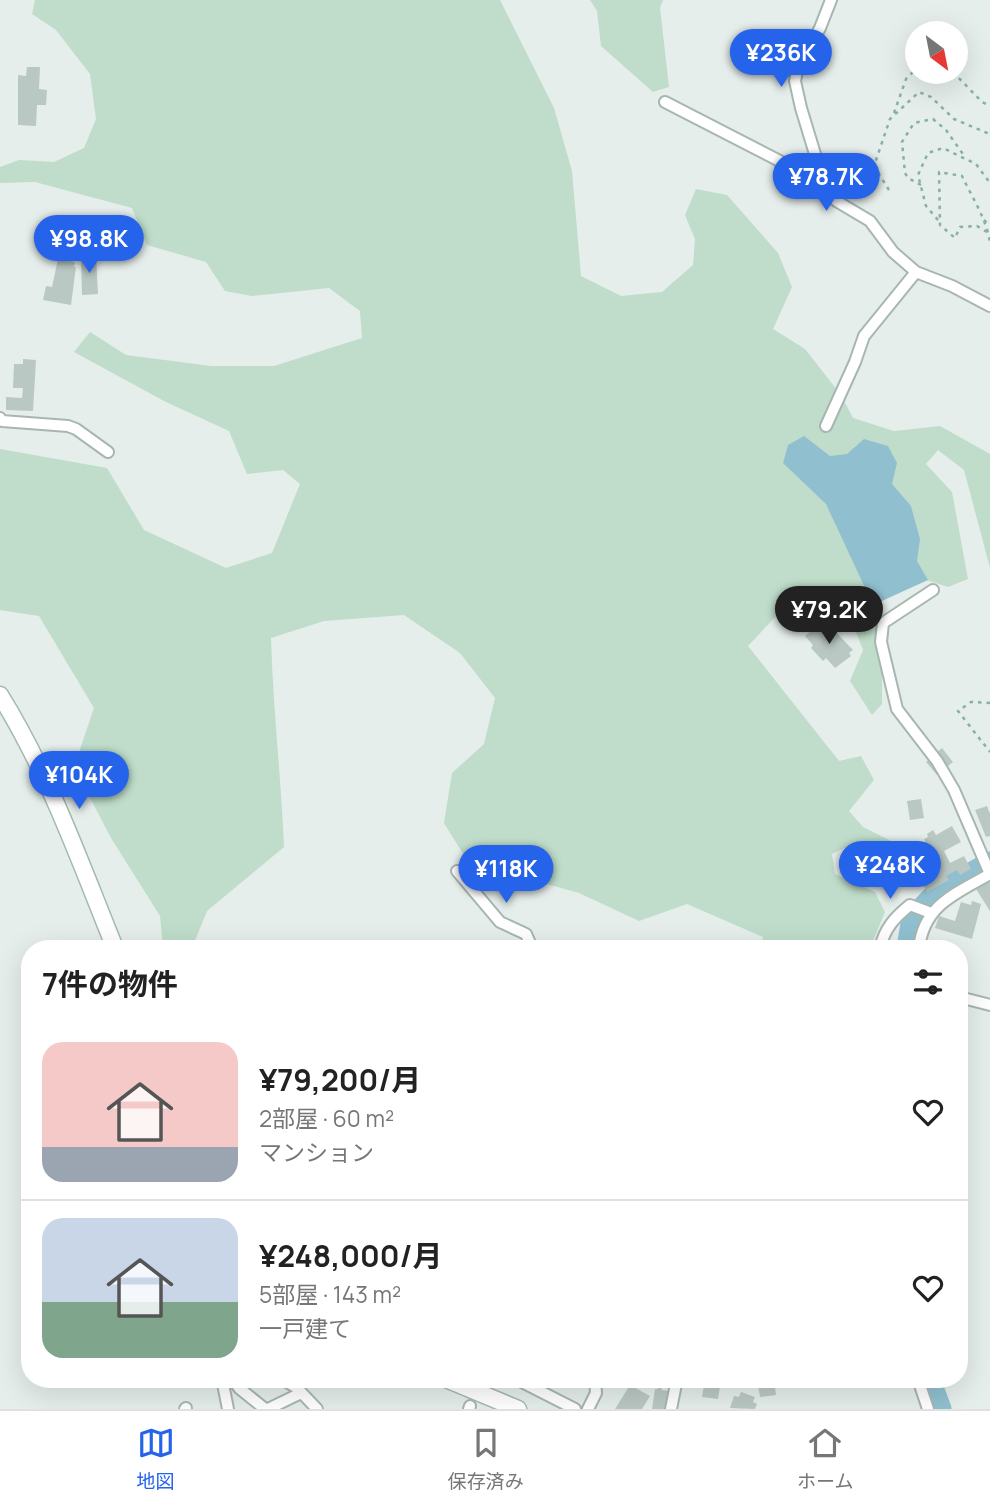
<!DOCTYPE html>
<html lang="ja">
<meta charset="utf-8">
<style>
body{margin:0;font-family:Manrope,"Noto Sans JP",sans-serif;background:#f6f6f6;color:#222;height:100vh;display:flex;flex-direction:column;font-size:26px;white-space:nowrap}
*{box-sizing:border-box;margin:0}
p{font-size:23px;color:#767676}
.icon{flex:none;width:38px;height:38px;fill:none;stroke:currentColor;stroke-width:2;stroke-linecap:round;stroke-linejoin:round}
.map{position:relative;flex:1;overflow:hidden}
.side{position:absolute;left:21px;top:940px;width:947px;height:448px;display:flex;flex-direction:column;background:#fff;border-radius:28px;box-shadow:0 7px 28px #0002}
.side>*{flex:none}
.needle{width:46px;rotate:148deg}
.tools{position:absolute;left:905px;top:21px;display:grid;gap:14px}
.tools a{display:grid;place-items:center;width:63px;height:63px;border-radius:50%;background:#fff;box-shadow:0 7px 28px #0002;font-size:35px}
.price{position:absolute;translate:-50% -60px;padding:0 16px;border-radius:24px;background:#2563eb;color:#fff;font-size:23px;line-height:46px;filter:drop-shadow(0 2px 4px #0008)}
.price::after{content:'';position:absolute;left:50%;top:42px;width:21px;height:16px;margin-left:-10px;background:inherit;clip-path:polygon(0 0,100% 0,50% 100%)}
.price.selected{background:#222;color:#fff}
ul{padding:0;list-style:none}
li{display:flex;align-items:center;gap:21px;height:175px;padding:0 21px}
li+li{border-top:2px solid #e0e0e0}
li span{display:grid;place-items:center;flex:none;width:196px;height:140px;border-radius:21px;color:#555}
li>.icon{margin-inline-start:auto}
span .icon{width:84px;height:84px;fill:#fffc;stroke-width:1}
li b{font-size:30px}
h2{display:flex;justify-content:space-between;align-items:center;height:84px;padding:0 21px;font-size:30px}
.tab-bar{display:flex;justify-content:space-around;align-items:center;height:98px;border-top:2px solid #e0e0e0;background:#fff;font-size:19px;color:#767676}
.tab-bar a{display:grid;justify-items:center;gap:4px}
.tab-bar .selected{color:#2563eb}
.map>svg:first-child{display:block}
</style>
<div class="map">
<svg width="990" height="1409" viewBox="0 0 990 1409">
<rect width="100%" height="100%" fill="#e5eeeb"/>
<path fill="#bfddca" d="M35,0H500L554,108L572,171L581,276L621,296L662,292L693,265L695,239L685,215L696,189L727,195L778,253L792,287L773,329L805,349L841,395L853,418L894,431L940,426L990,454V568L964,470L938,450L926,464L952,492L968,579L948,587L911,575L870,570L882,668V704L872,715L850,681L863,650L850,617L810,604L777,615L748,646L839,761L861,756L874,780L849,811L863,827L893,842L887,853L855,843L832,854L835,874L875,892L885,912L870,948H761L763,937L687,904L639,921L579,893L468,862L444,823L452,773L484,744L495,698L460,653L404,615L324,621L271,638C273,708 281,777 284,847L207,911L192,948H163L160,916L111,838L74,767L94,708L39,616L0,610V449L107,468L144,530L226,568L272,553L300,484L283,470L247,474L229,431L166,402L74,352L90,332L126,355L211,366H274L362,338L360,311L329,288L252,296L225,291L206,262L147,245L132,208L35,182L0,183V167L19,160L54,162L84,148L96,119L90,74L56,30L32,14Z
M590,0H663L660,8L669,87L653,92L601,46L597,11Z"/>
<path fill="#90c0d0" d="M804,436L830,456L847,454L864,439L888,446L897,463L892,484L911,506L920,539L917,561L928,580L873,605L826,504L783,463L788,445Z"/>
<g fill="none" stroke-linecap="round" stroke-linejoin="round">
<path stroke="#90c0d0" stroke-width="23" d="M908,948L913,918L935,895L990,863
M929,1379L940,1409"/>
</g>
<path fill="#bac8c4" d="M27,67H40L39,89L47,90L46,105H37L36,126L18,125V75L26,76Z
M96,255L98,294L82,295L81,256Z
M58,259L75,262L74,267H76L71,305L43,300L46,286L52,287Z
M23,359L36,360L33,411L6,410V397L22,398L23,388H13L14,364H23Z
M820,623L829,633L833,629L853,650L849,653L851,656L835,668L826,658L823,661L811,648L813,645L805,636Z
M942,748L953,762L937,775L926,762Z
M921,799L924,818L910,820L907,801Z
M987,806L990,814V836L986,837L975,810Z
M952,826L961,842L944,851L950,863L964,856L971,869L960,875L957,870L946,876L949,880L927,892L917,874L927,869L924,864L918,867L915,861L923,856L921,852L928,848L924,839L928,837L927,834L933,830L936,835Z
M989,881L990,883V911L976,889Z
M972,901L981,904L972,939L935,928L939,916L955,921L961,902L971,905Z
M642,1379H667L661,1390L671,1391L668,1409H652L655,1389H659Z
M705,1379L721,1380L718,1399L702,1397Z
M757,1379H774L776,1395L760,1397Z
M630,1385L650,1396L642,1409H615Z
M741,1392L755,1397L753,1402L757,1404L755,1409L730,1408L734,1396L739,1397Z"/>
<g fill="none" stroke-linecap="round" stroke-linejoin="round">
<g stroke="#a8b6b2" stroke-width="14">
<path id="minor" d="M665,102L801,172L838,202L870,221L893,252L916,272L952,286L990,306
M819,187L815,154L801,108L795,81L797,71L820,28L831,0
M0,418L2,421L68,426L76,429L108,452
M826,426L855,362L864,336L916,272
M933,590L883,623L881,642L897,709L937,761L954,790L990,874
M457,871L500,922L526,934L532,948
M880,948C885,928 894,918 910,905L931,913
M919,948C924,905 955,894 990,874
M959,997L990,1005
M220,1379L223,1384L228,1409
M233,1379L239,1388L265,1409
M282,1379L297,1388L317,1409
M481,1379H482
M516,1379L575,1409
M918,1379L928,1409
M185,1409L186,1408
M268,1409L301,1393
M469,1409L470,1406
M588,1409L596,1393L595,1379
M671,1409L677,1379"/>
</g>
<g stroke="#a4b9b3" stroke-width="19">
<path id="secondary" d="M0,695C49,774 80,862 115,948
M446,1379L518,1409"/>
</g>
<path stroke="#87b0a6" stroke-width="2.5" stroke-dasharray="3.5 5" stroke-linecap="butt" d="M953,72L982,102L990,106
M894,113L906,79L917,68
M921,185L908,178L905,173L902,142L914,123L933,119L946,130L965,157
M889,190L874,166L890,119L919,92L931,97L954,119L987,133L990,137
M938,220L926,206L918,175L928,153L943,148L976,164L990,183
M984,220L990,226
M987,232L977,226L960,227L955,238L940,225L939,172L962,176C972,197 987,220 990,243
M990,703L971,702L958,711L990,752"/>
<use href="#minor" stroke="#fff" stroke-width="10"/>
<use href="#secondary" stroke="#fff" stroke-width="16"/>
</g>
</svg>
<div class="tools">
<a><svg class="needle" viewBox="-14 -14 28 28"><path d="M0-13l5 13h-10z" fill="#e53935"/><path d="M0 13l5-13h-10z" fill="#767676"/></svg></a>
</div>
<b class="price" style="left:781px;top:89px">¥236K</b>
<b class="price" style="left:826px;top:213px">¥78.7K</b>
<b class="price" style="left:89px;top:275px">¥98.8K</b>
<b class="price selected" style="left:829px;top:646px">¥79.2K</b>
<b class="price" style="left:79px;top:811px">¥104K</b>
<b class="price" style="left:890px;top:901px">¥248K</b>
<b class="price" style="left:506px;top:905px">¥118K</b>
<section class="side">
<h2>7件の物件<svg class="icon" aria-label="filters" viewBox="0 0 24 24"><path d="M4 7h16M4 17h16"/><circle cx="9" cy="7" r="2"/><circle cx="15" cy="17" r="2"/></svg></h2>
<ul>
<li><span style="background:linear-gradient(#f6c9c9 75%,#9aa5b1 0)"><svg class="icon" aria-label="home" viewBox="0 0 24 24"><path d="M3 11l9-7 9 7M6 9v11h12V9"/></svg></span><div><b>¥79,200/月</b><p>2部屋 · 60 m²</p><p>マンション</p></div><svg class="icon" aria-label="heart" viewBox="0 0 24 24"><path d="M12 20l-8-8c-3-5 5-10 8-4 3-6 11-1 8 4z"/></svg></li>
<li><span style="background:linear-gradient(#c9d6e8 60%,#7fa58c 0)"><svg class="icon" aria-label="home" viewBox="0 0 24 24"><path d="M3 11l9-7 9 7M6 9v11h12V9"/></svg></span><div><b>¥248,000/月</b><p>5部屋 · 143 m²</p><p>一戸建て</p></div><svg class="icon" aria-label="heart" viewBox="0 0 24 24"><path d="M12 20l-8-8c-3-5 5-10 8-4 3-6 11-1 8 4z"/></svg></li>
</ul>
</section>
</div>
<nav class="tab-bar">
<a class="selected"><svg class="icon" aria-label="map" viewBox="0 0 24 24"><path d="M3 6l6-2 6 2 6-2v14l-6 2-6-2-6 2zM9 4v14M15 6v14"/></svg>地図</a>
<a><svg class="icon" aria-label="saved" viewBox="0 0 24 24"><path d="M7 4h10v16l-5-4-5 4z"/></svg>保存済み</a>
<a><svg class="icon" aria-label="home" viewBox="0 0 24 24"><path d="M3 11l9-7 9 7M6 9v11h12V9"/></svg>ホーム</a>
</nav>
